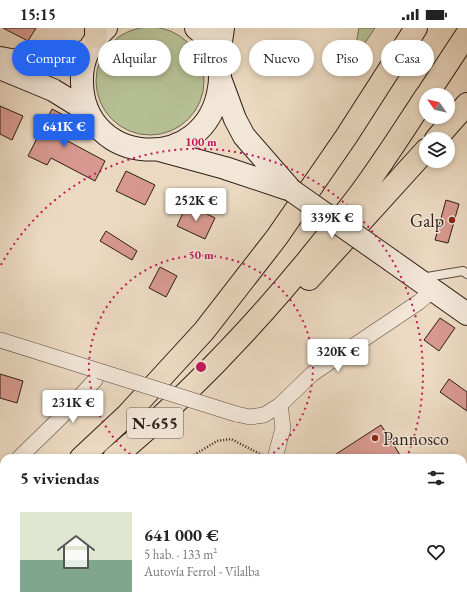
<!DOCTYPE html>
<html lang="es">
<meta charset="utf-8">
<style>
body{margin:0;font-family:"EB Garamond",serif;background:#f6f6f6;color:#222;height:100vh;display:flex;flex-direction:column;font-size:15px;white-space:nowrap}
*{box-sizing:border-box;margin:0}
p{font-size:13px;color:#767676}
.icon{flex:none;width:22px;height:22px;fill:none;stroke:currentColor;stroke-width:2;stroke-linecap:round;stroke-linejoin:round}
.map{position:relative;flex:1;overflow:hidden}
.drawer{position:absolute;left:0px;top:426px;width:467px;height:156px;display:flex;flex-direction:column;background:#fff;border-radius:12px 12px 0 0;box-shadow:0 2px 6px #0003}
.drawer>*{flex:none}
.top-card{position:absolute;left:12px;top:12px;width:443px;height:36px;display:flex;gap:8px}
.needle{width:26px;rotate:304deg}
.controls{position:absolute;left:419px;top:60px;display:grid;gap:8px}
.controls a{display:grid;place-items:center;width:36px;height:36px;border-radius:50%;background:#fff;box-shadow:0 2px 6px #0003;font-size:20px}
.price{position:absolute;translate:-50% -34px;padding:0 9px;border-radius:4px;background:#fff;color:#222;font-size:13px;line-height:26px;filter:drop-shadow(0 1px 2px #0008)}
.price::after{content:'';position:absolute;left:50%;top:24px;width:12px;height:9px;margin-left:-6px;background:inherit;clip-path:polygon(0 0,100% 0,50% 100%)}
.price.on{background:#2563eb;color:#fff}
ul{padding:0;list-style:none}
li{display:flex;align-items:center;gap:12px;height:100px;padding:0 20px}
li span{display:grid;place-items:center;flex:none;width:112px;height:80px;border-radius:0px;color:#555}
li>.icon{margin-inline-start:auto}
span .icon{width:48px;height:48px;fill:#fffc;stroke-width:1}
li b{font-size:17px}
h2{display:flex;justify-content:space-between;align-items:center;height:48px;padding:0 20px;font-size:17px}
.chip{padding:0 14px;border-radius:18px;background:#fff;box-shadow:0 2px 6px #0003;font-size:14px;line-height:36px}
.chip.on{background:#2563eb;color:#fff}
.status{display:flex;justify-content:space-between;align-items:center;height:28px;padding:0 20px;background:#fff;direction:ltr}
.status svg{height:11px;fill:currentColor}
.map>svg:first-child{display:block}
</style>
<div class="status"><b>15:15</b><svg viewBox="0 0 49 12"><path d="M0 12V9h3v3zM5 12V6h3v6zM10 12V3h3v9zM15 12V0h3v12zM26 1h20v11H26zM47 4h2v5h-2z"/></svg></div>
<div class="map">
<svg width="467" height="582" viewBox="0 0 467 582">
<rect width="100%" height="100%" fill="#ebd9c1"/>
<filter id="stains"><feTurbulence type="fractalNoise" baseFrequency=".005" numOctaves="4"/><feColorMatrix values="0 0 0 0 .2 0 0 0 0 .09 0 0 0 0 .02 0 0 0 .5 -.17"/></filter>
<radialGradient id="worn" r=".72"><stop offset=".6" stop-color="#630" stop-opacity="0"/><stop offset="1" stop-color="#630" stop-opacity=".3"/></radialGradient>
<path fill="#b6bf94" stroke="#726e56" d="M96 53a54 54 0 1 1 108 0a54 54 0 1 1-108 0Z
M359,0H375L353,33Z"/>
<path fill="#d7998f" stroke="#2d1e18" d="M3,0H36L28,13Z
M0,78L23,88L12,112L0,106Z
M52,81L71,91L62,110L105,133L95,153L51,130L47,137L28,128Z
M126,143L155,157L145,177L116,163Z
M446,172L459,176L448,215L435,212Z
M187,176L215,190L205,211L177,198Z
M106,203L137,223L132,232L100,213Z
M160,239L177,248L166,269L149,260Z
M440,290L455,300L439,323L424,312Z
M0,346L23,353L17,375L0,370Z
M449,351L467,364V383L440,364Z
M381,397L402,430H330Z"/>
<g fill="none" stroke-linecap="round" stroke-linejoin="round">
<g stroke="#5c4d42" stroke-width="10">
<path id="lane" d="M421,250L463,243L467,246
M410,578L413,582"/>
</g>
<g stroke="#5c4d42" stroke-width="16">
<path id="street" d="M0,312L99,343L95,352L62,388L19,430
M236,386L250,389L264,387L280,377L312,346L419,274L433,262
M275,430L283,400L280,377
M0,448L4,444
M297,578L298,582"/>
</g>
<g stroke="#2d1e18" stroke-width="24">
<path id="secondary" d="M106,0C91,14 81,32 82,54C83,139 206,147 219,60C223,39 214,13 196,0
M0,30C35,37 55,36 88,22
M218,34L223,0
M0,40L53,62L87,83
M221,53L235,91L244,108L291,162
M159,122L225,140L291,162
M392,233L467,286"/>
</g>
<g stroke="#2d1e18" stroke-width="24">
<path id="highway" d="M96,0V9
M427,67L467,6
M436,111L467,76
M309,251L426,122
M81,430L127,387L204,303L277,209L346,109L416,0
M114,430C205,353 285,265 356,171C381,138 403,103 426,68
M0,499L4,496
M0,520L4,517"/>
</g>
<path stroke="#2d1e18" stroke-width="2.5" stroke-dasharray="1 2" stroke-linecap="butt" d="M189,430L217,413L231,411L262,427
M0,559L4,556
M105,582L112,578"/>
<use href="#lane" stroke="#f2e6d7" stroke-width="8"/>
<use href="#street" stroke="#f2e6d7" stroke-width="15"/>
<use href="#secondary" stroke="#f2e6d7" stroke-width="22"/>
<use href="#highway" stroke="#ebd9c1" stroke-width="22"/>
<g stroke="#5c4d42" stroke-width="16" stroke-linecap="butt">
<path id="street-bridge" d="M99,343L236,386"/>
</g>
<g stroke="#2d1e18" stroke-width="24" stroke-linecap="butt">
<path id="secondary-bridge" d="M291,162L392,233"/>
</g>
<use href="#street-bridge" stroke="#f2e6d7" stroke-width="15"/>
<use href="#secondary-bridge" stroke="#f2e6d7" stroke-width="22"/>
</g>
<g fill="none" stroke="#c2185b" stroke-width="2" stroke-dasharray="2 4">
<path d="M135 430A112 112 0 1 1 267 430"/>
<path d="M1 237A225 225 0 0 1 407 429"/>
</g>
<g fill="#8f2418" stroke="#f2e6d7" stroke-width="1.5">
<circle cx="452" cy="192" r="4"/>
<circle cx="375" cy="410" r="4"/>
</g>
<g text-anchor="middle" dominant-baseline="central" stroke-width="3" stroke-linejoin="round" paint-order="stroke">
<rect fill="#f2e6d7" stroke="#685a51" stroke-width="1" x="127" y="380" width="56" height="30" rx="3"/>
<g font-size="17" font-weight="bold" fill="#2d1e18">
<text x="155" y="395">N-655</text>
</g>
<g font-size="18" fill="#2d1e18" stroke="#f2e6d7" text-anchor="end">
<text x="444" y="192">Galp</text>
<text x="383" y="410" text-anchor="start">Pannosco</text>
</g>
</g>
<circle cx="201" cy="339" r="6" fill="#c2185b" stroke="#f2e6d7" stroke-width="2"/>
<g font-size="12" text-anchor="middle" font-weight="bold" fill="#c2185b" stroke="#f2e6d7" stroke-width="3" stroke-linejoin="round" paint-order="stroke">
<text x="201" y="118">100 m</text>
<text x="201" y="231">50 m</text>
</g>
<rect width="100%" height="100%" filter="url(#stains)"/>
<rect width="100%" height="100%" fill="url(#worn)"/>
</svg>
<div class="controls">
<a><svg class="needle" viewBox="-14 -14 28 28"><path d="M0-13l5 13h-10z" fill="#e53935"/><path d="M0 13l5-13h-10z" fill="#767676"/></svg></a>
<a><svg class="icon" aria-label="layers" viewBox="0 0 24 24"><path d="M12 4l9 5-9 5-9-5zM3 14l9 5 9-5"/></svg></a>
</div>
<b class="price on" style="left:64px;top:120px">641K €</b>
<b class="price" style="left:196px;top:194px">252K €</b>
<b class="price" style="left:332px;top:211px">339K €</b>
<b class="price" style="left:338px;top:345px">320K €</b>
<b class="price" style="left:73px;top:396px">231K €</b>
<div class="top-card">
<a class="chip on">Comprar</a>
<a class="chip">Alquilar</a>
<a class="chip">Filtros</a>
<a class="chip">Nuevo</a>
<a class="chip">Piso</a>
<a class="chip">Casa</a>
</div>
<section class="drawer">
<h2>5 viviendas<svg class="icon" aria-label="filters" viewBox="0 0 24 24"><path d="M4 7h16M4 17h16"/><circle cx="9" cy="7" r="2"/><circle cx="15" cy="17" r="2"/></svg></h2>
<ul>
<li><span style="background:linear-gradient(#dfe7d0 60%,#7fa58c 0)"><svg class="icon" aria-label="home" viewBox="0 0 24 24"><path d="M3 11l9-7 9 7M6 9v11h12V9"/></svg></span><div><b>641 000 €</b><p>5 hab. · 133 m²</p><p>Autovía Ferrol - Vilalba</p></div><svg class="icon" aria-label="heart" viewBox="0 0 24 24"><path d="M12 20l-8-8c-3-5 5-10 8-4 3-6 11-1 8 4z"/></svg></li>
</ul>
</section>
</div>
